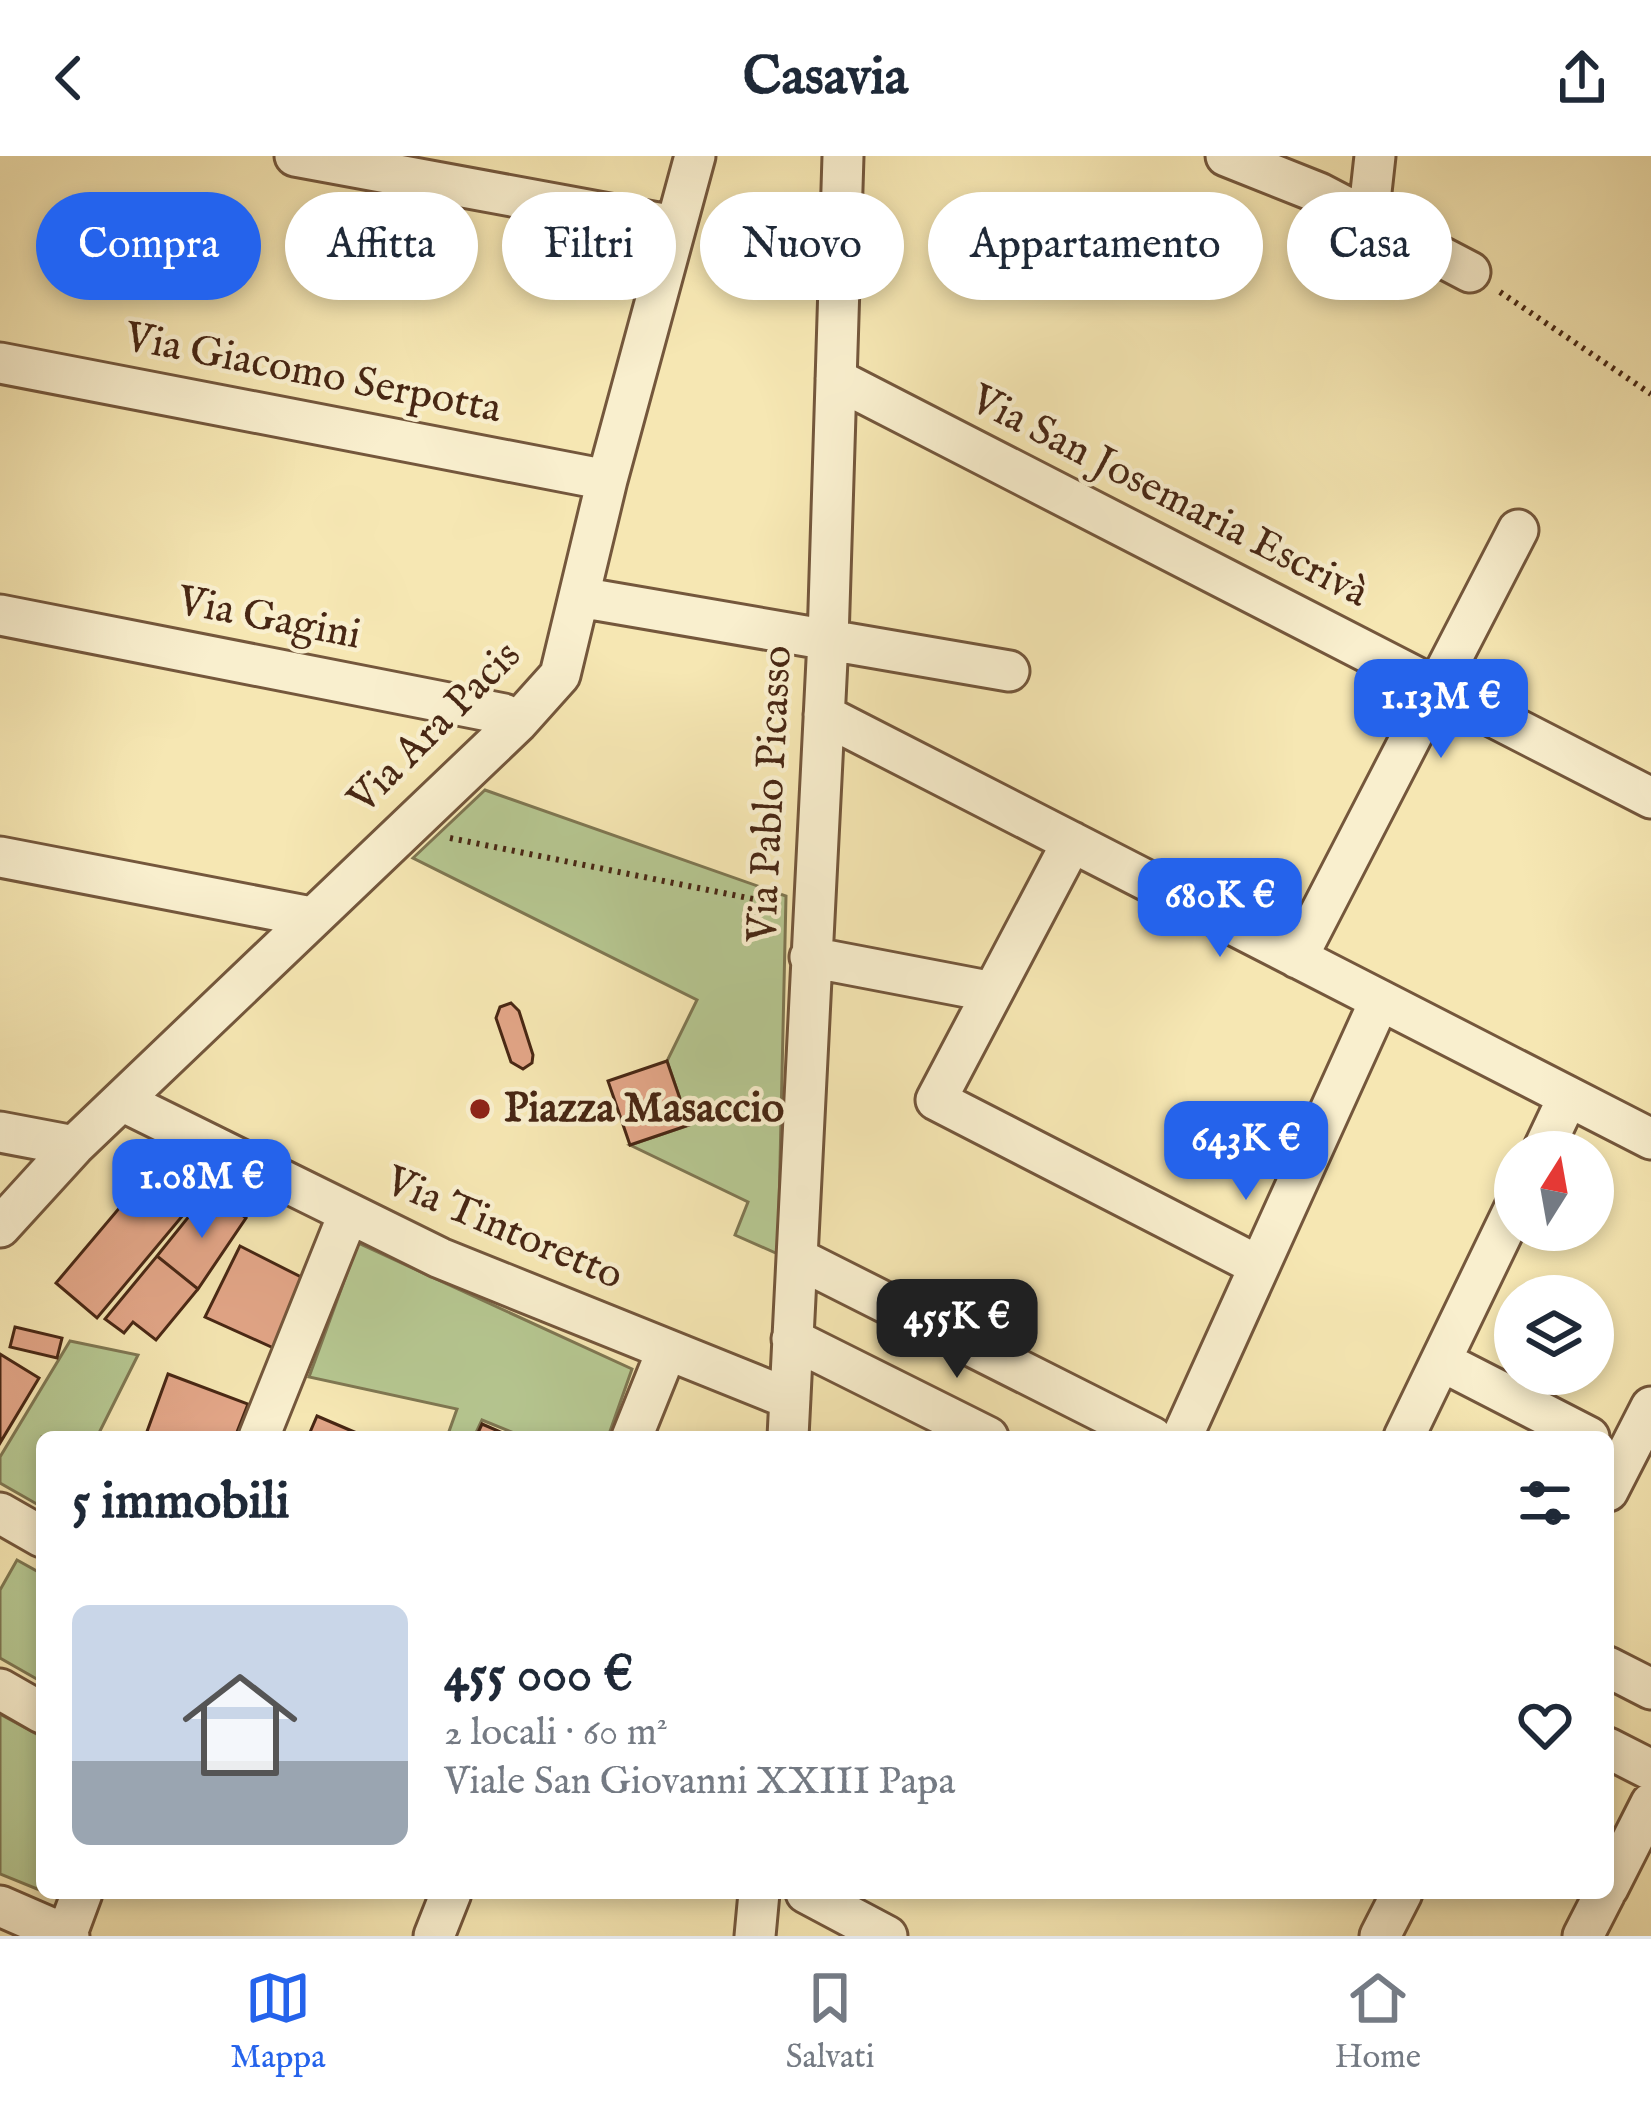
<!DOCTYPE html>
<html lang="it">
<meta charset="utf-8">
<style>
body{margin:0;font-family:"IM FELL English",serif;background:#f6f6f7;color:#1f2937;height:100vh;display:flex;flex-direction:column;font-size:45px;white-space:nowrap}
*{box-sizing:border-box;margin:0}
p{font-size:39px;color:#747a83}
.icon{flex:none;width:66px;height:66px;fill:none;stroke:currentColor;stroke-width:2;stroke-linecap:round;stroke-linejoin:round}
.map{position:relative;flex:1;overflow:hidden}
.panel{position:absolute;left:36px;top:1275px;width:1578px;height:468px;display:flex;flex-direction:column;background:#fff;border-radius:18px;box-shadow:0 6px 18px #0003}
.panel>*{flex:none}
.hud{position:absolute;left:36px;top:36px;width:1581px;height:108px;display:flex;gap:24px}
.needle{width:78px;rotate:11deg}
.controls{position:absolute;left:1494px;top:975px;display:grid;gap:24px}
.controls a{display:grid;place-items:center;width:120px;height:120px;border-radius:50%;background:#fff;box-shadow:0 6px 18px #0003;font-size:60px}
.price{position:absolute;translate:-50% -102px;padding:0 27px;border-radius:24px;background:#2563eb;color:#fff;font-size:39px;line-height:78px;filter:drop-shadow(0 3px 6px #0008)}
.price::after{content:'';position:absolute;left:50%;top:72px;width:36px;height:27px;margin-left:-18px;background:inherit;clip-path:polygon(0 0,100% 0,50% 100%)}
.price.current{background:#222;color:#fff}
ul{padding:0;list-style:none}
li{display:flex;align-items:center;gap:36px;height:300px;padding:0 36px}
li+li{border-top:3px solid #e0e1e3}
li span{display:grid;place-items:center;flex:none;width:336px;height:240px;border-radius:18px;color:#555}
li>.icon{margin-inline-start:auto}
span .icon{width:144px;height:144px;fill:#fffc;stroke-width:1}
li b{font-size:51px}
h2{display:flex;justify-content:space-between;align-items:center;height:144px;padding:0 36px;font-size:51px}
.pill{padding:0 42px;border-radius:54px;background:#fff;box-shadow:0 6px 18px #0003;font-size:42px;line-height:108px}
.pill.current{background:#2563eb;color:#fff}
header{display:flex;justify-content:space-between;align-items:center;height:156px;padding:0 36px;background:#fff;font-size:54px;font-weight:700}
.tab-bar{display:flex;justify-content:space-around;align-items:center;height:168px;border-top:3px solid #e0e1e3;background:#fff;font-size:33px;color:#747a83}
.tab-bar a{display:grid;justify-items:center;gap:6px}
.tab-bar .current{color:#2563eb}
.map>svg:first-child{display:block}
</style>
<header><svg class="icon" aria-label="back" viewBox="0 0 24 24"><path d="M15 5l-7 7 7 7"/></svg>Casavia<svg class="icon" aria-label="share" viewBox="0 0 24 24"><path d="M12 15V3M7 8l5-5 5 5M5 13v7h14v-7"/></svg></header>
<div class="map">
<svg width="1651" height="1780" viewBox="0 0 1651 1780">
<rect width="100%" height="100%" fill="#f6e7b3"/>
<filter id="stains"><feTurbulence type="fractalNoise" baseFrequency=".00167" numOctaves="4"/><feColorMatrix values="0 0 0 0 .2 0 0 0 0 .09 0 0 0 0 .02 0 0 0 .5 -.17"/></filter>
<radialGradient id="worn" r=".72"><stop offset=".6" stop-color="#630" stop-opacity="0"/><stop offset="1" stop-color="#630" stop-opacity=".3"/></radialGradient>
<path fill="#b6c791" stroke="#7f7752" stroke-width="3" d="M485,634L786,740L778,1098L735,1079L748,1046L630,989L689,969L667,905L697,844L413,702Z
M358,1087L632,1213L608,1281H524L482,1264L474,1281H447L457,1253L309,1221Z
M70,1185L138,1199L97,1281H42V1351L0,1327V1301Z
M17,1404L42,1418V1526L0,1502V1434Z
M0,1558L42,1581V1735L0,1718Z"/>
<path fill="#e3a688" stroke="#482714" stroke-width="3" d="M511,847L519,855L533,899L532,907L523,913L511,906L496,862L500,851Z
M667,905L689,969L630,989L608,925Z
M148,1018L189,1052L97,1162L56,1127Z
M220,1042L246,1062L198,1133L157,1100L202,1044L211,1051Z
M240,1090L307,1124L278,1194L205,1161Z
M157,1100L198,1133L156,1184L133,1166L124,1177L105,1163Z
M15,1171L62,1182L57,1202L10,1191Z
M0,1198L39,1222L0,1287Z
M168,1218L248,1248L235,1281H145Z
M317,1260L366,1281H308Z
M482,1268L512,1281H476Z"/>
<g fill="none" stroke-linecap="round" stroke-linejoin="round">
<g stroke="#74573c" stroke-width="45">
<path id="street" d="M295,0L674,70
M1226,0L1319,37L1470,116
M1368,63L1375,0
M0,207L607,324
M836,223L1651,642
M579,441L1009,515
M0,459L504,558L517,567
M824,559L1651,983
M1072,686L936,944L1259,1110
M0,701L311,761
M810,801L993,836
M1297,802L1518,374
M122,945L440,1102L790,1243
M0,976L74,990
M1542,996L1568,941
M0,1071L74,990L517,567L560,519L607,324L695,0
M797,1102L1152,1281
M792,1183L988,1281
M1441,1205L1589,1281
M259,1281L348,1059
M632,1281L667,1194
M788,1281L828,484L843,0
M1182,1281L1380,844
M1404,1281L1515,1051
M1608,1335L1651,1251
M0,1357L42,1381
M1608,1511L1651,1533
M0,1533L42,1557
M1608,1592L1651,1614
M1608,1732L1651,1647
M806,1737L887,1780
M0,1750L69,1780
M66,1780L82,1737
M434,1780L451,1737
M755,1780L759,1737
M1380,1780L1402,1737
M1583,1780L1605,1737"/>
</g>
<path stroke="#482714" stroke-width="6" stroke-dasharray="3 6" stroke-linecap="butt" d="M1500,136L1651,238
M450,682L778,748"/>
<use href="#street" stroke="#f9efce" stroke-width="39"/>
</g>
<circle fill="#8f2418" stroke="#f9efce" stroke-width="4.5" cx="480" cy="953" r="12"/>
<g text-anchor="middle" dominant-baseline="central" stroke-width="9" stroke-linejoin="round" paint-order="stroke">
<g font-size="42" fill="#482714" stroke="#f9efce">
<text transform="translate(313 218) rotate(11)">Via Giacomo Serpotta</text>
<text transform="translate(1169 341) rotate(27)">Via San Josemaria Escrivà</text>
<text transform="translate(269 463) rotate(11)">Via Gagini</text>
<text transform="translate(435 572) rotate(-45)">Via Ara Pacis</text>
<text transform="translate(771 638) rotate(-87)">Via Pablo Picasso</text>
<text transform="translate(504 1073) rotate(23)">Via Tintoretto</text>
</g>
<g font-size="42" font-weight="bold" fill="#482714" stroke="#f9efce" text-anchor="start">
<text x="504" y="953">Piazza Masaccio</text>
</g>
</g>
<rect width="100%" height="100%" filter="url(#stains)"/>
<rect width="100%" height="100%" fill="url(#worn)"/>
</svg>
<div class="controls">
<a><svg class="needle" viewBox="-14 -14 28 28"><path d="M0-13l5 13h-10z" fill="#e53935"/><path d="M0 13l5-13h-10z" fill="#747a83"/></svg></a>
<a><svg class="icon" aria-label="layers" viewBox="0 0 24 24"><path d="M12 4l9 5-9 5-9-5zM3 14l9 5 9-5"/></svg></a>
</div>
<b class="price" style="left:1441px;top:605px">1.13M €</b>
<b class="price" style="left:1220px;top:804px">680K €</b>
<b class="price" style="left:1246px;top:1047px">643K €</b>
<b class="price" style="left:202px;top:1085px">1.08M €</b>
<b class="price current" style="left:957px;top:1225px">455K €</b>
<div class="hud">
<a class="pill current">Compra</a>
<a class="pill">Affitta</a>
<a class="pill">Filtri</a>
<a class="pill">Nuovo</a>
<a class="pill">Appartamento</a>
<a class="pill">Casa</a>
</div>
<section class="panel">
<h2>5 immobili<svg class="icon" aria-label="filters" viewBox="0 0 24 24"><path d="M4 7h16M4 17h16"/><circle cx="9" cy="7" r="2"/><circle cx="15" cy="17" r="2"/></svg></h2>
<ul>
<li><span style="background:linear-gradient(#c9d6e8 65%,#9aa5b1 0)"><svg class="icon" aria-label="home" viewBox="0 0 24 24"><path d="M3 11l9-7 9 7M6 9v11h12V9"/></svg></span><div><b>455 000 €</b><p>2 locali · 60 m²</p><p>Viale San Giovanni XXIII Papa</p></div><svg class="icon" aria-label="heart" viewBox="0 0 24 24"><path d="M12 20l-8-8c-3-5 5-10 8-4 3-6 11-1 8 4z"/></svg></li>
</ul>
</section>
</div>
<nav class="tab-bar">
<a class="current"><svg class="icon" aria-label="map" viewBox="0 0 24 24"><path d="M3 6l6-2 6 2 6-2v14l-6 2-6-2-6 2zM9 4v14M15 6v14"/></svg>Mappa</a>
<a><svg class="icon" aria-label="saved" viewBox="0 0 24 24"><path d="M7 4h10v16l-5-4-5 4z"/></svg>Salvati</a>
<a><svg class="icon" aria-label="home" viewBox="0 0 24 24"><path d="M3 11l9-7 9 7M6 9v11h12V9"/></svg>Home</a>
</nav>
